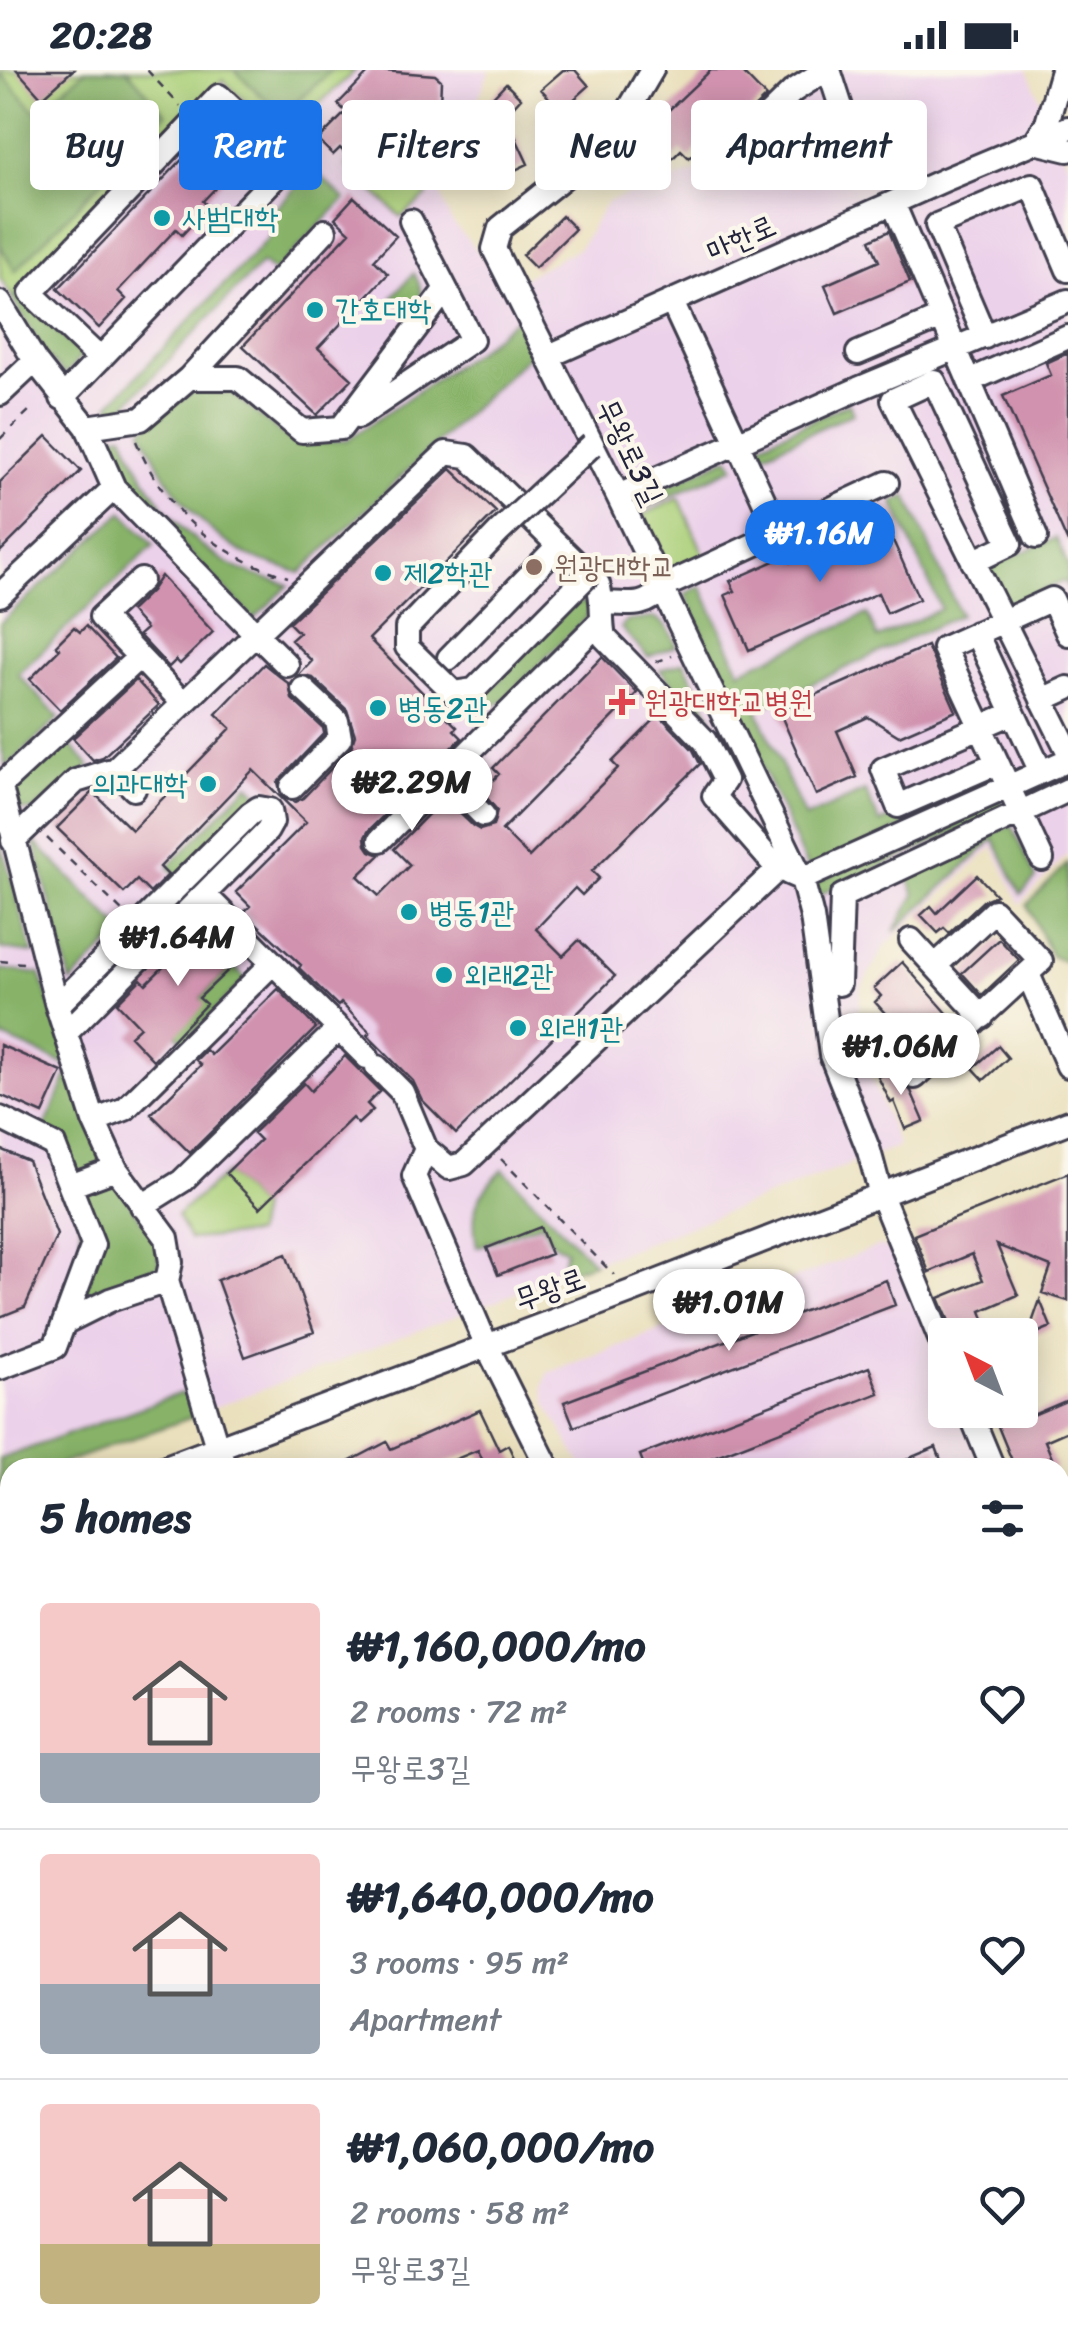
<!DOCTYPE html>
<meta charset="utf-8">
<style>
body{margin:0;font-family:Sriracha,"Poor Story",sans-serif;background:#f2f2f3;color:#1f2937;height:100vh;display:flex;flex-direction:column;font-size:38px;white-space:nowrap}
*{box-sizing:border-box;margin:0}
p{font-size:32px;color:#747a83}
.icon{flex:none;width:55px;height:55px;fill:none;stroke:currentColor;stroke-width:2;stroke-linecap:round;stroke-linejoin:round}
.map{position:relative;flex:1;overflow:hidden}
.drawer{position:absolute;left:0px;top:1388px;width:1070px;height:892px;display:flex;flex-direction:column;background:#fff;border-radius:30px 30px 0 0;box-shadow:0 5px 25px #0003}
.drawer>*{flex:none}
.hud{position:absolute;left:30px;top:30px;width:1010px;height:90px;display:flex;gap:20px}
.needle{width:65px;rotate:318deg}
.buttons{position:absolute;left:928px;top:1248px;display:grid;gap:20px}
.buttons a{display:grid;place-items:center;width:110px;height:110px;border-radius:10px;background:#fff;box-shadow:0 5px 25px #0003;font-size:50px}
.price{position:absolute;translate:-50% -85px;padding:0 22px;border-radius:35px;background:#fff;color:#222;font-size:32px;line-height:65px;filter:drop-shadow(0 2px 5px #0008)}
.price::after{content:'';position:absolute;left:50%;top:60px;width:30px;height:22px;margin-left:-15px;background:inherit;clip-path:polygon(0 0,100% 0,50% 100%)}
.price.on{background:#1a73e8;color:#fff}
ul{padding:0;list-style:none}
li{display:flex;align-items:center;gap:30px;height:250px;padding:0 40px}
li+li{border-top:2px solid #e0e1e3}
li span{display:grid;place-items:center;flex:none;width:280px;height:200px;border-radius:10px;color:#555}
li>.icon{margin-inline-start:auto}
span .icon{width:120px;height:120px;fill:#fffc;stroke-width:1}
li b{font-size:42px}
h2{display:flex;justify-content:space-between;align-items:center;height:120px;padding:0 40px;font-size:42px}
.chip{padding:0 35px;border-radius:10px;background:#fff;box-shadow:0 5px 25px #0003;font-size:35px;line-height:90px}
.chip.on{background:#1a73e8;color:#fff}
.status{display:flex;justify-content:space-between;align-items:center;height:70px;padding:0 50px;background:#fff;direction:ltr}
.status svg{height:28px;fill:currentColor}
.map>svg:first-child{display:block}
</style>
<div class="status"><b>20:28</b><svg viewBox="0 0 49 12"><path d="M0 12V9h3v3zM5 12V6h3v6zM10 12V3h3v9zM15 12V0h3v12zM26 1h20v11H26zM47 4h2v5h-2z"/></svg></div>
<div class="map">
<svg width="1068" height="2278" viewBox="0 0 1068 2278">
<rect width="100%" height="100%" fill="#fbf7ec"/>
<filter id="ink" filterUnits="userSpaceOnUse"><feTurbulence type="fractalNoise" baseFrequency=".01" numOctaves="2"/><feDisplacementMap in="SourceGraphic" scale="20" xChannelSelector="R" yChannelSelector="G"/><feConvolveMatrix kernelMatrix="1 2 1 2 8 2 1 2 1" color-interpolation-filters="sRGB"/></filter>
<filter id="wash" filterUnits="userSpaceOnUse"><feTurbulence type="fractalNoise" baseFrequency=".0048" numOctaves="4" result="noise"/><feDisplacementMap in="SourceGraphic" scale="40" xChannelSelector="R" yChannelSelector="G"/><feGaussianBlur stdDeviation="2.25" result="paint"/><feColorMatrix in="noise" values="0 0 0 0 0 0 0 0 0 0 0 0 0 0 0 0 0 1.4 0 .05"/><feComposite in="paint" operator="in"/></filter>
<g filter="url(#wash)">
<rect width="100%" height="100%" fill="#eae0bd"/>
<path fill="#ecd1ea" d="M0,0H490L469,50L428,94L451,151L508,216L579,178L607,132L741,87L835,0H1027L1068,95V784L1020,834L993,777L885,876L861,918L856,967L898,1076L321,1298L53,1397L10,1398V1413L0,1417Z
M879,1176L889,1179L900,1190L945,1304V1340H959L982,1397H583L547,1335L543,1316L548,1303Z"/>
<path fill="#aacf78" stroke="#66785a" stroke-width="2.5" d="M0,0H356L283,67L223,10L12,228L0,208Z
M398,43L456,48L415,92L427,126L401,147L347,96Z
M679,428L706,489L671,505L643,445Z
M226,1103L260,1138L255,1164L189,1169L177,1145Z
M47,2270H214L210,2278H44Z"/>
<path fill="#87b268" stroke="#546a52" stroke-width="2.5" d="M86,0H127L166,44L15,201L0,175V2L37,43Z
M234,0H332L282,45Z
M313,99L345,129L274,203L262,193L118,343L109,335L274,162L264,151Z
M414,203C423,219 424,232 411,245L392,227Z
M18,223L82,286L65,305L45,284L12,228Z
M517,248L533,281L300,503C283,497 263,493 247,485C196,457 164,413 142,360L192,322L231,323L296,375L347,370L478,280Z
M849,333L853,343L759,386L755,376Z
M123,364C146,419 182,471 237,498C253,506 273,510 289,515L254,549L119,411L101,368Z
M729,387L734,397L641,440L636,430Z
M907,426L960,545L757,639L805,748L865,721L880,753L990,704L996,716L808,800L685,524L701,516L740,601L867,544L878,568L941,539L893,432Z
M123,442L154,475L18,604L59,648L6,698L0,670V553Z
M1056,468L1068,495V518L1064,511L1006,536L986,498Z
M584,532L589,539L587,547L501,633L492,636L487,633L486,624L573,533Z
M652,548C666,551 671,564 677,576L648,587L621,558L627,551Z
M684,592L723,670L660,600Z
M65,669L90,696L33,741L18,740L13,717Z
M249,714L259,725L178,807L168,797Z
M1000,728L1005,740L821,824L820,839L810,815Z
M1012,755L1036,808L1021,824L994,769L894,862L915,825L906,802Z
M0,770L1,773L33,883L0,879Z
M34,771L123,861L71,913Z
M1068,793V893L1051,886L1027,835Z
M233,896L246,909L184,972L176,964L187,942Z
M0,899L40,904L106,1093L74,1106L43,1061L71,997L0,966Z
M503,1099L594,1193L567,1202L563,1192L566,1180L552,1173L542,1153L477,1177C470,1138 476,1126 503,1099Z
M113,1109L158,1173L159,1196L110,1214L82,1229L80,1121Z
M181,1323L192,1330L198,1345L53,1397L10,1398V1413L0,1417V1389Z"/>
<g id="blocks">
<path fill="#d092ae" d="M17,0H73L42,28Z
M371,0L435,5L441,10L440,35L398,33L378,54L373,50L343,81L340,78L333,85L318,70L346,42L338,34Z
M563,0H575L589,16L561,41L541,19Z
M711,0H740L766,27L736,55L709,67L689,88L681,80L655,106L630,81L656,55L652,52L666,38L669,40Z
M506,13L521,28L501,50L485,35Z
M558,44L573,60L562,70L547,54Z
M221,49L253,79L203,131L208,137L182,165L176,159L118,221L126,229L99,258L58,219Z
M515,66L528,94L473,120L460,92Z
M354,127L396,166L374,190L388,204L318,278L352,309L317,345L243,276L350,162L335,148Z
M562,146L575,159L535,198L522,185Z
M889,161L910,212L837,243L825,215L879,191L870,170Z
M1068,283V473L1003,326L1051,305L1046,293Z
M47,366L81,401L0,482V412Z
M451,399L496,442L369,569L457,657L454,660L462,668L369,760L365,767L366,775L370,781L380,785L358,806L379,826L410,795L394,779L444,728L473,756L480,760L493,756L497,740L482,722L499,704L493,698L602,587L637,623L502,760L529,787L618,698L612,692L659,645L693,680L700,694L592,801L599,808L582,825L575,818L536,859L563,886L579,870L615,906L456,1064L422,1030L413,1011L367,965L370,962L341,933L338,936L299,898L301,895L244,842L250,836L236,822L306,752L253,700L160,797L168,805L150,823L137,810L124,823L57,758L93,722L132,760L231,658L216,644L264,594L289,614L292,629L323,658L324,663L278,712L282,728L295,732L303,728L351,678L355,665L347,640L313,608L299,605L312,591L291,570L299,563L289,553Z
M884,450L919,529L887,543L878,523L749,580L725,525L735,521L730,511L788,485L791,492Z
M161,506L213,562L180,594L176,590L169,597L139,565L146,559L130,541L151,521Z
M86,556L116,588L60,640L30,609L60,579L56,575L74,557L80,562Z
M927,576L956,641L899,666L868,647L837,661L857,707L816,725L779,641Z
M136,610L159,635L103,687L93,690L73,668Z
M977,805L996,825L984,830L949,863L944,858L938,863L921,845L931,836L937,843Z
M210,851L244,885L199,928L206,934L153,990L130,966L140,957L117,933L141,909L146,914Z
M999,869L1019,890L982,925L962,903Z
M902,892L948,944L942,949L948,956L920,982L875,932L881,926L874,918Z
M278,919L316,958L190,1083L151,1044L201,995L196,990L206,980L211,985Z
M0,975L62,1002L43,1044L0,1025Z
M998,976L1008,988L984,1010L973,998Z
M345,986L380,1021L367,1034L373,1040L358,1054L352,1048L260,1138L226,1103L260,1070L253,1063L304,1013L311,1021Z
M899,997L901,1011L911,1021L924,1051L905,1059L894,1031L891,1033L878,1007Z
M0,1079L28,1091L57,1165L25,1237L0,1247Z
M1068,1103V1231L1042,1223L1051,1197L997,1175L1018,1225L981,1241L990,1265H955L939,1228L983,1210L972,1184L929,1202L914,1165Z
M540,1157L551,1184L498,1205L487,1178Z
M286,1184L314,1262L245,1287L217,1210Z
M886,1210L895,1235L574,1357L564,1332Z
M1040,1230L1051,1257L1027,1267Z
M869,1297L879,1323L685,1398H645L640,1385Z
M1068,1330V1361L1045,1371L1056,1398H1015L997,1354L992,1356L985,1340H1029L1017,1345L1019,1351Z
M480,1340L499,1380L508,1375L519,1398H486L478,1380L434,1398H337L387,1372L391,1379Z
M936,1377L944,1398H888V1397Z"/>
</g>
</g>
<g filter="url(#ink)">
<use href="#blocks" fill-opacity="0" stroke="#403e4e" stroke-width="2.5"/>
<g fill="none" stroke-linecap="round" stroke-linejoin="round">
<g stroke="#403e4e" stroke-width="28">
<path id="minor" d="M652,0L621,53L599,79L500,158L494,179L618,426L802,809L812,847L831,985L869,1081L881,1125L945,1281
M829,0L841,37
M1061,4L1047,53L1035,72L1068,80
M715,80L745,68L793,21L826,0
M893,133L1036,467
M672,232L779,463
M0,233L35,291
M985,267L937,155L1032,115L1068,200
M858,283L942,247
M549,286L944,110L1068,58
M189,308L325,161
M969,311L1068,267
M0,324L35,291L87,357L114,418L256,564L446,383L467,386L598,514C604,533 600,549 604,567L705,671L725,710L714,726L778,799L464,1094L449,1098L426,1079
M62,328L289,93L219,26L31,223L100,289
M358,347L472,270L411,151
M87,357L141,349L189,308H238L302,361L341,358L445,220
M618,426L858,319L1068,231
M973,492L1010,474L934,311L893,330L1068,681
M141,510L101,547L183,633
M0,525L114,418
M604,533C629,534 646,539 663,517L887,413
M976,563L1041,702
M449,588L558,476
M1042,630L1068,618
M997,693L898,736L883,699L1013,643
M115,699L134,719
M444,706L483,745
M0,714L57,936L94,1051L116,1099L167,1168L171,1192L167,1211L217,1377L226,1398
M0,716L139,587
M292,717L340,668L337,651L303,619
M380,770L601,551
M13,771L76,711L115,699L256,564L287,595
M1042,789L944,578L1052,529L1068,564
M788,803L802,809L1068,690
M205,825L367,987
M911,870L935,896
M1028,904L1068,996
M839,914L842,826L1068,720
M57,936L250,744L259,738L270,740L272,752L267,761L66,963
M377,997L402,1022L426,1079L414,1106L486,1274L548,1398
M915,1007L1041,891L994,841L935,896L982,947
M0,1048L54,1075L93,1175L55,1277L0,1298
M94,1051L125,1039L273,893
M70,1116L116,1099
M142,1136L182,1111L338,959
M64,1253L110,1230L167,1211
M969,1340L993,1398
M163,1398L630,1222L1068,1052
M1060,1420L1068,1417
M0,1461L10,1457
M1060,1554L1068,1572
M0,1710L10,1706
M0,1769H10
M0,1873L10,1869
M1060,1904L1068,1923
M0,2041L10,2037
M0,2112L10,2136
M614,2270L617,2278
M738,2270L741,2278
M887,2270L891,2278
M310,2278L315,2270
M346,2278L347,2270
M506,2278L509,2270
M1046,2278L1068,2269"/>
</g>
<path stroke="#403e4e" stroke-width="2.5" stroke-dasharray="8 8" stroke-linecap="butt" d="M147,0L180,36
M306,82L319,79
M0,369L34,336
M136,371C165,441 215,485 288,507
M656,592L672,586
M47,768L124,843
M0,891L23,893
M501,1089L614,1205"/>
<use href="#minor" stroke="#fff" stroke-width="22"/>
<g stroke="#403e4e" stroke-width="28" stroke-linecap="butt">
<path id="minor-bridge" d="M589,504L474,620L454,623L407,577V558L499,462L592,375"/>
</g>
<use href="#minor-bridge" stroke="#fff" stroke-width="22"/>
</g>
</g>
<g fill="#0f9aa8" stroke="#fbf7ec" stroke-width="4">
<circle cx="162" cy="148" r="10"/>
<circle cx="315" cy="240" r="10"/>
<circle cx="383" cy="503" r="10"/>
<circle cx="378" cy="638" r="10"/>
<circle cx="208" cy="714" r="10"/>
<circle cx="409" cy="842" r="10"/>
<circle cx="444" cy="905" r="10"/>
<circle cx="518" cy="958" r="10"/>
</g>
<circle fill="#8d6e63" stroke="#fbf7ec" stroke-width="4" cx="534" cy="497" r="10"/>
<path fill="#e0444e" stroke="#fbf7ec" stroke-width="4" d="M617 617h10v10h10v10h-10v10h-10v-10h-10v-10h10z"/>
<g text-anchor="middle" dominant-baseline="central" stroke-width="8" stroke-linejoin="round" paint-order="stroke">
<g font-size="30" fill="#0d838f" stroke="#fbf7ec" text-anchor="start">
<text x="182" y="148">사범대학</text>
<text x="335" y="240">간호대학</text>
<text x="403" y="503">제2학관</text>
<text x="398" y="638">병동2관</text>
<text x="188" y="714" text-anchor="end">의과대학</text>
<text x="429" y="842">병동1관</text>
<text x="464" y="905">외래2관</text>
<text x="538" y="958">외래1관</text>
</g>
<g font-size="30" fill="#22223b" stroke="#fbf7ec">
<text transform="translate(741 168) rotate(-24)">마한로</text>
<text transform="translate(630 382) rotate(64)">무왕로3길</text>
<text transform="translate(550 1219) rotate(-20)">무왕로</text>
</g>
<g font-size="30" fill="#785e54" stroke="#fbf7ec" text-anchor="start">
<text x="554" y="497">원광대학교</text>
</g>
<g font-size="30" fill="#be3a42" stroke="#fbf7ec" text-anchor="start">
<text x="644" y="632">원광대학교병원</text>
</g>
</g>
</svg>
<div class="buttons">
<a><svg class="needle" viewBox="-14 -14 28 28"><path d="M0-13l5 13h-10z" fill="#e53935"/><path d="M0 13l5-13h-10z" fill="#747a83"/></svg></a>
</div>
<b class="price on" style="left:820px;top:515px">₩1.16M</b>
<b class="price" style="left:412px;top:764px">₩2.29M</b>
<b class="price" style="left:178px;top:919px">₩1.64M</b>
<b class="price" style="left:901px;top:1028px">₩1.06M</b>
<b class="price" style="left:729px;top:1284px">₩1.01M</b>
<div class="hud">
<a class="chip">Buy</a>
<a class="chip on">Rent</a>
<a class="chip">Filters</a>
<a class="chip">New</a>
<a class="chip">Apartment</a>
</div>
<section class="drawer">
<h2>5 homes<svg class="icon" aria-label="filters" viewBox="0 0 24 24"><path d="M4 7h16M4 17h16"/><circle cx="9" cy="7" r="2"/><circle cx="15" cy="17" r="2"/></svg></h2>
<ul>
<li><span style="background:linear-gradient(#f6c9c9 75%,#9aa5b1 0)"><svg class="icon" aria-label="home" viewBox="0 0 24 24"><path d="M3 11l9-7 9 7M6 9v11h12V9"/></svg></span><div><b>₩1,160,000/mo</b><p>2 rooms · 72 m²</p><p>무왕로3길</p></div><svg class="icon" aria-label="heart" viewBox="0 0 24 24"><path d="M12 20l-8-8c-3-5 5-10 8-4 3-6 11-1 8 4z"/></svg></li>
<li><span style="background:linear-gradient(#f6c9c9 65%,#9aa5b1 0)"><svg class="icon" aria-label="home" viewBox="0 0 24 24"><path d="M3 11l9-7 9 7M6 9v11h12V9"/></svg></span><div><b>₩1,640,000/mo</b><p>3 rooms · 95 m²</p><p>Apartment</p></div><svg class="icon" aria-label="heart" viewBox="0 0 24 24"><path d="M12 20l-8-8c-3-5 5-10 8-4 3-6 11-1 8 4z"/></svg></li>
<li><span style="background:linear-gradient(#f6c9c9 70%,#c2b280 0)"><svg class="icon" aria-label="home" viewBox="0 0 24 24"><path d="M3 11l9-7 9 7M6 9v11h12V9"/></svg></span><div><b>₩1,060,000/mo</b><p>2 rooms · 58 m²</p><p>무왕로3길</p></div><svg class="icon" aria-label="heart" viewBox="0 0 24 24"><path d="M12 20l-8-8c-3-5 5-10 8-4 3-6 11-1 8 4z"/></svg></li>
</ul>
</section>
</div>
